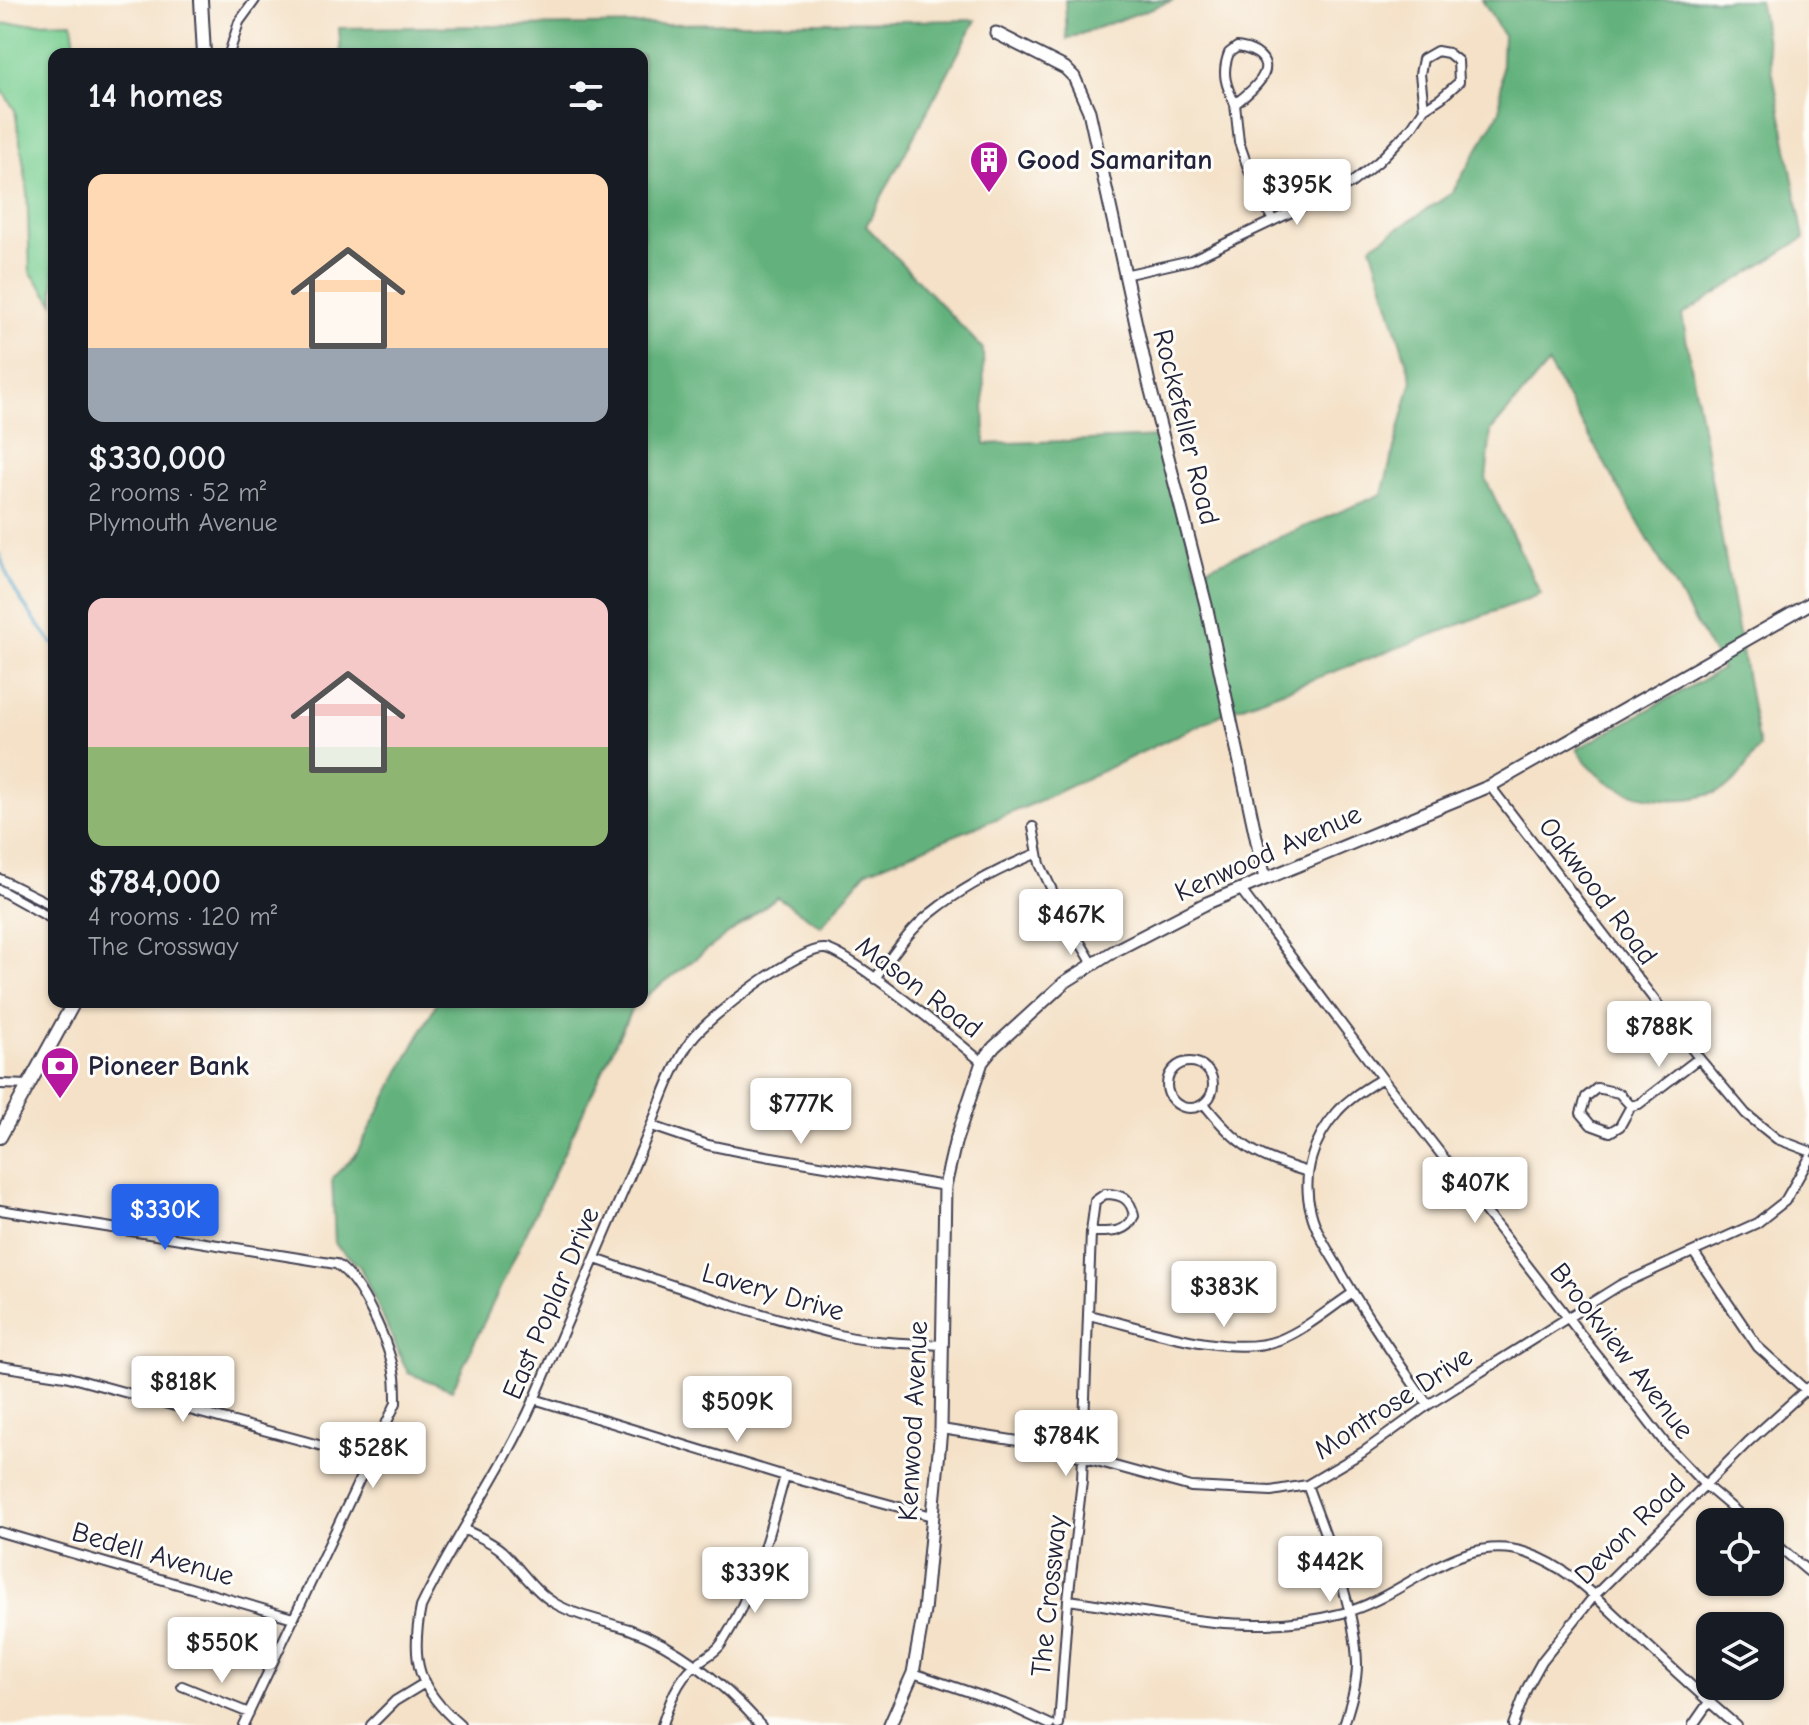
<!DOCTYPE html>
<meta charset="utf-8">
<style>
body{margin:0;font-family:"Comic Neue",sans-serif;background:#242831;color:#f1f3f6;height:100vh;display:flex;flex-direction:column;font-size:30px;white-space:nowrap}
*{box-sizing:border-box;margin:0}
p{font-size:26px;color:#9ea1a6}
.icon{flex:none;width:44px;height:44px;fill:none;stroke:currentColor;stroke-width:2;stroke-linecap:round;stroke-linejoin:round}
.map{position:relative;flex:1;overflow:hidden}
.side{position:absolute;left:48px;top:48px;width:600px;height:960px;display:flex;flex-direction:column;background:#171b24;border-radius:16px;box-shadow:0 2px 6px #0004}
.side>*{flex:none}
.fabs{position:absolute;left:1696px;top:1508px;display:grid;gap:16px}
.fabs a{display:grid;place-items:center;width:88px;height:88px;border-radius:16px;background:#171b24;box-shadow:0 2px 6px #0004;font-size:40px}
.price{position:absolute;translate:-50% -68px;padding:0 18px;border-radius:8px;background:#fff;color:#222;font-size:26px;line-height:52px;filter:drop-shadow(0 2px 4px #0008)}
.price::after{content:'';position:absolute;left:50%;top:48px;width:24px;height:18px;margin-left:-12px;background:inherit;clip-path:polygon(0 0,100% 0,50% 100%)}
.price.current{background:#2563eb;color:#fff}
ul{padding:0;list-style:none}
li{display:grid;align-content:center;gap:16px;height:424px;padding:0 40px}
li span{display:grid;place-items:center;height:248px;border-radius:16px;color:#555}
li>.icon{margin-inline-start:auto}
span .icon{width:144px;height:144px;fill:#fffc;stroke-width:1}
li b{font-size:34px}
h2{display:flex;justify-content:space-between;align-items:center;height:96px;padding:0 40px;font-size:34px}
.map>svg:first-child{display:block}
</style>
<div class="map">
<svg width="1809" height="1725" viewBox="0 0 1809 1725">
<rect width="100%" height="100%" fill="#fdfcf7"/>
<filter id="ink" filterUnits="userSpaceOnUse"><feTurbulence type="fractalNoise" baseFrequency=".0125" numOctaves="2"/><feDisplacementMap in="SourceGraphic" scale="16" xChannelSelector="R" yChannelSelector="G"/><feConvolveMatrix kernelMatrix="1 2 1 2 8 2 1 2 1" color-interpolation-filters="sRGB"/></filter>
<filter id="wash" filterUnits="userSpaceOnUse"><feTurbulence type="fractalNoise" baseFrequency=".006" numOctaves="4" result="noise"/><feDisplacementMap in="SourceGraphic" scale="32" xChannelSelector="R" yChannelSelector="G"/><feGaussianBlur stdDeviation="1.8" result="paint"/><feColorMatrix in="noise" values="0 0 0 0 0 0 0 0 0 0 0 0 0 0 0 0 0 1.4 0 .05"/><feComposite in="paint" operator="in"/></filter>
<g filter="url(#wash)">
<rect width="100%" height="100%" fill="#f4e1c7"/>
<path fill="#7acf93" stroke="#4e7867" stroke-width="2" d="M72,22L76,54H54V303L30,272L27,185L15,110L0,87V24Z"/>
<path fill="#63b27d" stroke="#426a5c" stroke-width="2" d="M1065,0H1174L1067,39Z
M1482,0H1759L1804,238L1682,315L1759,747C1751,758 1743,774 1733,783C1722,793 1702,797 1687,799C1641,802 1602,790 1577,749L1722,669L1548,364L1491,431L1486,480L1541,594L1229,711L1030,805L867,871L821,926L777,897L642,999V54H341L339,28L976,20L866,226L983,349L985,444L1162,437L1197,572L1382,494L1412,380L1371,246L1452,193L1500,111L1503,35Z
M437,1002H638L633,1006L452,1390L408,1373L360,1267L335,1244L332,1178L355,1156Z"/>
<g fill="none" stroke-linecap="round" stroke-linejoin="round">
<path stroke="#52a6ce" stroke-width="3" d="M0,554C8,588 32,616 53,644"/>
</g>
</g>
<g filter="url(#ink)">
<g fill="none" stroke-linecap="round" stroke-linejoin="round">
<g stroke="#423f50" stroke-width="12">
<path id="street" d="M1237,47C1245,48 1249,49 1256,53C1281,69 1249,93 1235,104C1226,86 1221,73 1229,53Z
M1437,51L1448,53L1458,61L1459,82L1441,98L1424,109L1420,74L1423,59Z
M229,54L239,22L255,0
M1235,104L1239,142L1249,171L1273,221
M1124,275L1191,260L1350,184L1378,162L1412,127L1424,109
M1490,786L1699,1058L1746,1114L1777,1139L1809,1151
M1033,827L1040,864L1062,912L1093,964
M0,879L54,906
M0,890L54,920
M1241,890L1382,1078L1665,1443L1705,1485L1749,1522
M875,979C892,956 909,930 931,913C963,887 1001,868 1038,853
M1167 1085a23 23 0 1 1 46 0a23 23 0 1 1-46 0Z
M1382,1078C1367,1088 1350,1097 1338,1111C1313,1138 1301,1176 1311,1212C1316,1232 1328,1250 1338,1267C1365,1315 1397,1360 1428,1405
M0,1084L29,1085
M1597,1088L1619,1093L1631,1106L1620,1126L1610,1132L1591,1125L1581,1113L1586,1097Z
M1205,1105C1239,1148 1256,1156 1308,1172
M1631,1106L1639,1104L1699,1058
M652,1126L708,1145L742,1152L945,1186
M1105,1194C1122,1194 1131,1199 1134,1216C1126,1234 1109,1232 1091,1232L1095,1201Z
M0,1210L336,1264C362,1280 390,1346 395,1377C396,1385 396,1394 396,1403L243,1725
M1694,1253L1758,1347L1809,1393
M595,1259C677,1287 760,1316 844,1336C876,1343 909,1343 942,1345
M1089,1315C1141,1327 1229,1359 1279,1340C1305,1330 1330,1308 1353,1293
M0,1366L65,1376L370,1459
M534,1399L785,1476L932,1516
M941,1429L1031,1443L1191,1487L1271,1491L1307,1485L1363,1452L1428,1405L1620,1285L1757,1223L1785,1201L1809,1159
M1307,1485C1326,1537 1356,1609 1357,1664C1357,1685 1350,1705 1344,1725
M465,1530C478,1536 492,1542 502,1551C520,1568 533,1590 554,1603C576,1616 604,1621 629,1629C681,1648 724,1684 761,1725
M0,1532L293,1618
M1770,1539L1809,1572
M1068,1600C1166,1613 1244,1639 1343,1613C1406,1597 1459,1530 1527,1553C1569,1567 1597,1599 1629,1628C1664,1661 1699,1694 1736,1725
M913,1673L1008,1705L1051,1725
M182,1686L249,1713
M371,1725L395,1701L423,1684
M460,1725C418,1689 410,1661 421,1607C455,1536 502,1472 534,1400C571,1314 607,1229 644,1143C659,1109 670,1069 692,1039C708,1017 801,946 825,949C848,951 958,1042 982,1062
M662,1725C669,1704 677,1681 694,1666C704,1657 715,1654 722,1643C754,1593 769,1532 785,1476
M1059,1725L1068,1600L1082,1481L1091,1232
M1513,1725L1527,1688L1542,1661L1594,1596L1748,1442L1809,1387
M1693,1725L1709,1702"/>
</g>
<g stroke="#423f50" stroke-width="15">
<path id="secondary" d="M996,33L1065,68L1074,77L1089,111L1149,383L1206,605L1265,879
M890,1725L913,1673L924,1611L941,1429L945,1186L955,1143L982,1062L994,1047L1065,982L1116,950L1207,903L1490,786L1809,604"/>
</g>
<g stroke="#423f50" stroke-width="16">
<path id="primary" d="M201,0L204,54
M0,1137L74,1002"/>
</g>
<use href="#street" stroke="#fff" stroke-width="8"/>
<use href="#secondary" stroke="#fff" stroke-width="11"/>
<use href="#primary" stroke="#fff" stroke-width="12"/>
</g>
</g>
<defs>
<g id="building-pin" transform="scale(2)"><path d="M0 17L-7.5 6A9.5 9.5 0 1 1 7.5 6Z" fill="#b5179e" stroke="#fdfcf7"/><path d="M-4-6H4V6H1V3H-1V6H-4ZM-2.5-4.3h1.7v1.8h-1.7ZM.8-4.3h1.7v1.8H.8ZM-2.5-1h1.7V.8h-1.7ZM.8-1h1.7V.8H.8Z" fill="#fff"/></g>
<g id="bank-pin" transform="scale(2)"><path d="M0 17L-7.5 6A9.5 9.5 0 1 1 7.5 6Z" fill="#b5179e" stroke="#fdfcf7"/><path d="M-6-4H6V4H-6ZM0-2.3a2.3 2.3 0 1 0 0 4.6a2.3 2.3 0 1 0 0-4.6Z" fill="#fff"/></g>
</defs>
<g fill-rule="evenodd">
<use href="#building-pin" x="989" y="160"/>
<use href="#bank-pin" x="60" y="1066"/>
</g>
<g text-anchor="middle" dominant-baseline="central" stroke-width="6" stroke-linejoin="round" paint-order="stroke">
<g font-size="28" font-weight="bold" fill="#22223b" stroke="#fdfcf7" text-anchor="start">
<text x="1017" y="160">Good Samaritan</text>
<text x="88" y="1066">Pioneer Bank</text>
</g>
<g font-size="28" fill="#22223b" stroke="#fdfcf7">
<text transform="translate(1186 427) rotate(76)">Rockefeller Road</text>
<text transform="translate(1268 853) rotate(-24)">Kenwood Avenue</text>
<text transform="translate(1598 891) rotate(53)">Oakwood Road</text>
<text transform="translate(919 987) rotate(37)">Mason Road</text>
<text transform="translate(773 1292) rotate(16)">Lavery Drive</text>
<text transform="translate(551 1303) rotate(-67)">East Poplar Drive</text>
<text transform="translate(1622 1351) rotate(52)">Brookview Avenue</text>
<text transform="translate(1393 1403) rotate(-33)">Montrose Drive</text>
<text transform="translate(913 1421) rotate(-87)">Kenwood Avenue</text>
<text transform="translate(1630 1529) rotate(-45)">Devon Road</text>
<text transform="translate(153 1554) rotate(16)">Bedell Avenue</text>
<text transform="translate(1049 1596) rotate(-84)">The Crossway</text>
</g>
</g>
</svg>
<div class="fabs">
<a><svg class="icon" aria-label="locate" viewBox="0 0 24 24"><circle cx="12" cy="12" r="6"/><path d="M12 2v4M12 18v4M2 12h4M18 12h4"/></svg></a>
<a><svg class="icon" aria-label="layers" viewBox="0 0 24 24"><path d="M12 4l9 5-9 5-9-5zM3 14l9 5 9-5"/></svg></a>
</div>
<b class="price" style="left:1297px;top:227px">$395K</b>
<b class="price" style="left:1071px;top:957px">$467K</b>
<b class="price" style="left:1659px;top:1069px">$788K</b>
<b class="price" style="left:801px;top:1146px">$777K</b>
<b class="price" style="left:1475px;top:1225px">$407K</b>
<b class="price current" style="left:165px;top:1252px">$330K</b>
<b class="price" style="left:1224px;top:1329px">$383K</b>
<b class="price" style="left:183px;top:1424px">$818K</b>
<b class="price" style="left:737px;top:1444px">$509K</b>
<b class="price" style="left:1066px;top:1478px">$784K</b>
<b class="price" style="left:373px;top:1490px">$528K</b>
<b class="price" style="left:1330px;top:1604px">$442K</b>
<b class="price" style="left:755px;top:1615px">$339K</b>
<b class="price" style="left:222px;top:1685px">$550K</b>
<section class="side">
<h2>14 homes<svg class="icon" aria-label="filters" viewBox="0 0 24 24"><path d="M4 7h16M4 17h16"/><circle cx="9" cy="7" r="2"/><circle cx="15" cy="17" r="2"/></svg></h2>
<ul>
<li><span style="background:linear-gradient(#ffd9b3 70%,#9aa5b1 0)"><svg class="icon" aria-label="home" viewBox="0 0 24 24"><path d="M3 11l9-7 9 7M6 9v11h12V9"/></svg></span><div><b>$330,000</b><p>2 rooms · 52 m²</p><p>Plymouth Avenue</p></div></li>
<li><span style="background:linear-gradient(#f6c9c9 60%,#8fb573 0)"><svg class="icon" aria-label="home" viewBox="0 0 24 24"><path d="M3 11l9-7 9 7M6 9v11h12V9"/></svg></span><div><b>$784,000</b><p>4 rooms · 120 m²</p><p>The Crossway</p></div></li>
</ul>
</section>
</div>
